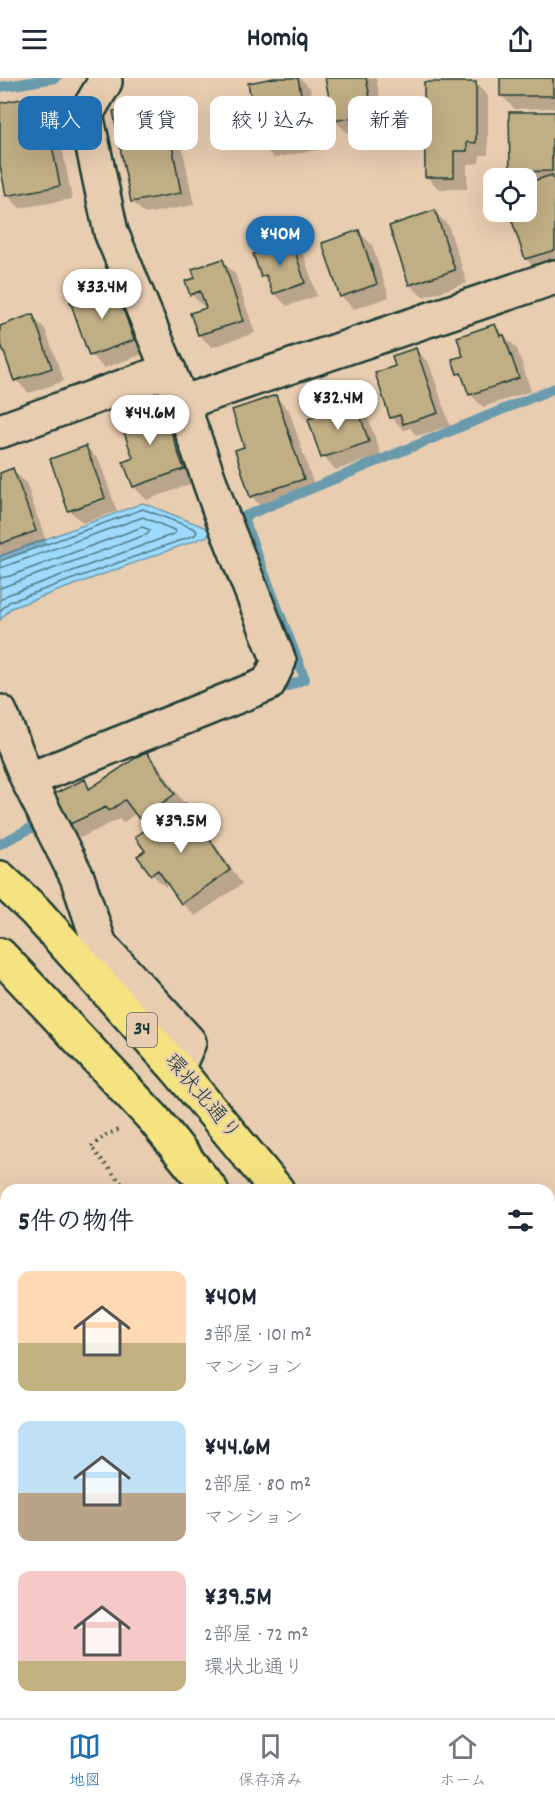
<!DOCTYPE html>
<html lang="ja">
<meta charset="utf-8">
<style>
body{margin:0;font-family:Dekko,"Klee One",sans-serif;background:#f2f2f3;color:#1f2937;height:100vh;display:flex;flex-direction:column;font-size:22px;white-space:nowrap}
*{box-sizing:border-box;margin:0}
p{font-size:20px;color:#747a83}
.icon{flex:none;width:33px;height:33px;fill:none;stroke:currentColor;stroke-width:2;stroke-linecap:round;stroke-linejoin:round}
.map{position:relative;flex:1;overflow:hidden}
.sheet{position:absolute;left:0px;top:1106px;width:555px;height:536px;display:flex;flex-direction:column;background:#fff;border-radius:18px 18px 0 0;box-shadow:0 6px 24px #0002}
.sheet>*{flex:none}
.hud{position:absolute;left:18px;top:18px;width:519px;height:54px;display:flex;gap:12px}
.buttons{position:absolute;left:483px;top:90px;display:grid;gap:12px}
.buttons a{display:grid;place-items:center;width:54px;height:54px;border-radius:12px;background:#fff;box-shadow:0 6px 24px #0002;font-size:30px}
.price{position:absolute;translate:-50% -51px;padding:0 14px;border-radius:21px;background:#fff;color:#222;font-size:20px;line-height:39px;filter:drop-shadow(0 2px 3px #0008)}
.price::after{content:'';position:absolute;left:50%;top:36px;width:18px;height:14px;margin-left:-9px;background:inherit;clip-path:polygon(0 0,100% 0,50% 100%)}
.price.current{background:#1f6fb2;color:#fff}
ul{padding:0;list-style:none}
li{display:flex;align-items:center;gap:18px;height:150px;padding:0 18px}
li span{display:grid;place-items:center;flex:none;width:168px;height:120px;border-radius:12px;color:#555}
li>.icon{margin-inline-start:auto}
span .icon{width:72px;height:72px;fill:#fffc;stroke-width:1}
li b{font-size:26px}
h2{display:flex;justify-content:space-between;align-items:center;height:72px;padding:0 18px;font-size:26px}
.chip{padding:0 21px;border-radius:12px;background:#fff;box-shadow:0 6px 24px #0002;font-size:21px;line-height:54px}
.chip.current{background:#1f6fb2;color:#fff}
header{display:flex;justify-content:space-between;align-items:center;height:78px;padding:0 18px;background:#fff;font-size:27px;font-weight:800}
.menu{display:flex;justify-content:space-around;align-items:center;height:84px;border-top:2px solid #e0e1e3;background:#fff;font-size:16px;color:#747a83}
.menu a{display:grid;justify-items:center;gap:3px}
.menu .current{color:#1f6fb2}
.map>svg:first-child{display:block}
</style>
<header><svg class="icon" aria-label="menu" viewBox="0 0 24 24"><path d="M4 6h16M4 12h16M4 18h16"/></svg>Homiq<svg class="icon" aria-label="share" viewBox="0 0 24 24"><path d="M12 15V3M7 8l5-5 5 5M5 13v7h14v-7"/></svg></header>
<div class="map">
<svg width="555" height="1640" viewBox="0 0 555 1640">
<rect width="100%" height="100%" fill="#e8cdb0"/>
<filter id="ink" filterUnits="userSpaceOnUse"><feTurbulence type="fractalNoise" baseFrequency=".0167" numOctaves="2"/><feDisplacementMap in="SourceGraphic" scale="12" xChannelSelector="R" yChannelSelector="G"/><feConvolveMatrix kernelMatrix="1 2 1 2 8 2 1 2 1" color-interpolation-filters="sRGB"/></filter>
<g filter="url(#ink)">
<path fill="#9ddafe" stroke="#6b9bad" stroke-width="1.5" d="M143,425L212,452L208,458L11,530L0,542V478Z
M0,1482L6,1491V1614L0,1605Z"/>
<path fill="#0003" d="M282,0H300L310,10L322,71L274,80L261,67Z
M327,0H376L382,31L375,33L379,50L348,55L335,43Z
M502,0H555V30L515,31L502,18Z
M475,5L488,18V77H480L479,85L467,86V111H439L426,98Z
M42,19L55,32L72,121L20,130L7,117L0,79V27Z
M163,25L176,38L194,127L145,136L132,123Z
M555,35V188L539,194L526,181L511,134H526V100H518L511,93Z
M435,134L448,147L467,205L423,219L410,207L391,149Z
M359,154L372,167L389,219L354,231L341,218Z
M291,165L304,178L317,218L287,228L274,215L271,206L262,198Z
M222,183L235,196L255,255L212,269L199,257L208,231L207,228L204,229L191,216L197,201Z
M114,209L127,222L146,275L104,290L91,277Z
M32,238L45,251L64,303L29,315L16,302L0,259V249Z
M495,247L517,271L531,313L483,329L470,316L465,302L459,295Z
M416,272L429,285L450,348L417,358L410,350L404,352L391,339L397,289Z
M276,319L289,332L316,414L264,431L251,418L246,370Z
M161,327L174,340L196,404L147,422L134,409L135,381Z
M355,327L368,340L381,377L336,392L323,379Z
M86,369L99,382L117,433L83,445L70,433L52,382Z
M13,392L26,405L47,466L2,482L0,480V396Z
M146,675L159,688L187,730L197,740L242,806L195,838L182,825L169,806L165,809L152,796L140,779L147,774L150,751L136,735L123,745L119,741L80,760L67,747L85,703L92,711Z"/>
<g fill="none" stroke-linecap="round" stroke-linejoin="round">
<path stroke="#517c85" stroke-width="1.5" d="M0,483L143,431L195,451L197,454L195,457L9,524L0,533
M0,490L143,439L176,453L174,456L7,517L0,522
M0,500L10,498L142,449L150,452L148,456L0,510"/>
<path stroke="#6b9bad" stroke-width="10" d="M0,9L56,0
M243,440L305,601L274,614
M228,445L555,310
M0,766L33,749L30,736
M0,1221L6,1219"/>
</g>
<path fill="#c0ae85" stroke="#1f3d34" stroke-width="1.5" d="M274,0H298L309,58L260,68L248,5Z
M325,0H366L370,19L363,20L367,37L334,43Z
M500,0H553V18H500Z
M424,4H476V65L467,64V73H454V99H425Z
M42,17L60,108L6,118L0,87V25Z
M164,24L181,115L131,124L113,33Z
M509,34H555V61H552V93L510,94Z
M552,97L555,105V172L525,181L509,134H526V105Z
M435,132L455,192L409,207L389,148Z
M359,152L377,206L340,219L322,165Z
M292,163L305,205L273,216L266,197L261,199L253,176Z
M223,181L243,243L198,257L190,235L206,230L200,213L190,217L185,203L195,200L192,191Z
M115,207L134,262L89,278L70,223Z
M33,236L52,290L14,303L0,263V248Z
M495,246L500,258L504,257L519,300L469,317L461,295L457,296L452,281L463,278L457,259Z
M416,270L438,335L403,346L400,337L390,340L375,295L395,288L392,278Z
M276,317L304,401L250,419L235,372L244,369L232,332Z
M161,325L184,391L133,409L123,384L133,380L119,340Z
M356,325L369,364L321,380L308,341Z
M86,368L105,420L68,433L50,381Z
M13,390L36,453L0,466V395Z
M146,673L175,716L139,741L125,722L109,733L106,729L66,748L52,717L85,701L89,711Z
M185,725L230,792L181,826L158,792L151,797L137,778L145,773L135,759Z"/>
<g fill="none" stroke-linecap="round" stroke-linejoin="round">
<g stroke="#1f3d34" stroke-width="38">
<path id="minor" d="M182,325L555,199
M0,353L169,292
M0,634L28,702L77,799L100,867L189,964L177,991
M28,702L268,606L279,583L220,433L182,325L111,154L86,36L105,4L104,0"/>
</g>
<g stroke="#1f3d34" stroke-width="38">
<path id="highway" d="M0,800L35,833L177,991L277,1112
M0,877L153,1040L211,1112
M549,1473L555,1482
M549,1561L555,1570"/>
</g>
<path stroke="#1f3d34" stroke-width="4" stroke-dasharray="1.5 4.5" stroke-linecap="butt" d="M118,1052L106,1057L91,1069L127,1112
M549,1418L555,1415
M376,1635L378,1640"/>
<use href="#minor" stroke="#e8cdb0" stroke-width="33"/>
<use href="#highway" stroke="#f5e382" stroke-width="33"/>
</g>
</g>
<g text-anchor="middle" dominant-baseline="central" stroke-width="4.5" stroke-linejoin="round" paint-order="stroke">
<rect fill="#e8cdb0" stroke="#5b6859" stroke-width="1.5" x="127" y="935" width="30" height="34" rx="4.5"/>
<g font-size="20" font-weight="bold" fill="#1f3d34">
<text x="142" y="952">34</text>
</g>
<g font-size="21" fill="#1f3d34" stroke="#e8cdb0">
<text transform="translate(201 1020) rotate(50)">環状北通り</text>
</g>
</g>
</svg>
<div class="buttons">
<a><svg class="icon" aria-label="locate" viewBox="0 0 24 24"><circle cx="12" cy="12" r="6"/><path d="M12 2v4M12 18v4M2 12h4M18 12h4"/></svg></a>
</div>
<b class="price current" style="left:280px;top:189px">¥40M</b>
<b class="price" style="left:102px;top:242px">¥33.4M</b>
<b class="price" style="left:338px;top:353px">¥32.4M</b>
<b class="price" style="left:150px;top:368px">¥44.6M</b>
<b class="price" style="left:181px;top:776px">¥39.5M</b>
<div class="hud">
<a class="chip current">購入</a>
<a class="chip">賃貸</a>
<a class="chip">絞り込み</a>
<a class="chip">新着</a>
</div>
<section class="sheet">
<h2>5件の物件<svg class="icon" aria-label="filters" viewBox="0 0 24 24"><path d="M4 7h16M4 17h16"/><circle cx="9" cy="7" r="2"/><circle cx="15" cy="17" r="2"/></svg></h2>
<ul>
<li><span style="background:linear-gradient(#ffd9b3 60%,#c2b280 0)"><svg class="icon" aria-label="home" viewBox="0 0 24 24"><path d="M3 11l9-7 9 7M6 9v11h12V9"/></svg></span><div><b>¥40M</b><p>3部屋 · 101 m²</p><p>マンション</p></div></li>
<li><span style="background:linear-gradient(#bfe0f5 60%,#b9a48a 0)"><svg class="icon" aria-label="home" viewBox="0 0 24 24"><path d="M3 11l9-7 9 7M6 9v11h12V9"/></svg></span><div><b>¥44.6M</b><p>2部屋 · 80 m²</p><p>マンション</p></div></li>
<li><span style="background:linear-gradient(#f6c9c9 75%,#c2b280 0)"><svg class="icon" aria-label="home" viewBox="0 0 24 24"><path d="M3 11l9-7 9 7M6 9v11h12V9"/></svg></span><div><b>¥39.5M</b><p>2部屋 · 72 m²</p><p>環状北通り</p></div></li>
</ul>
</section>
</div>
<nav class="menu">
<a class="current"><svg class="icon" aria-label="map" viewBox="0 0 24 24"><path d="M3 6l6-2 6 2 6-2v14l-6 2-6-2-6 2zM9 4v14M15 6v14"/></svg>地図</a>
<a><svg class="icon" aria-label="saved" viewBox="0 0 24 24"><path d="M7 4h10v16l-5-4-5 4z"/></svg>保存済み</a>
<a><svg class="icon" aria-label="home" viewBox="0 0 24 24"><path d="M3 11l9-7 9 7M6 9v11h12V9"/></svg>ホーム</a>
</nav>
